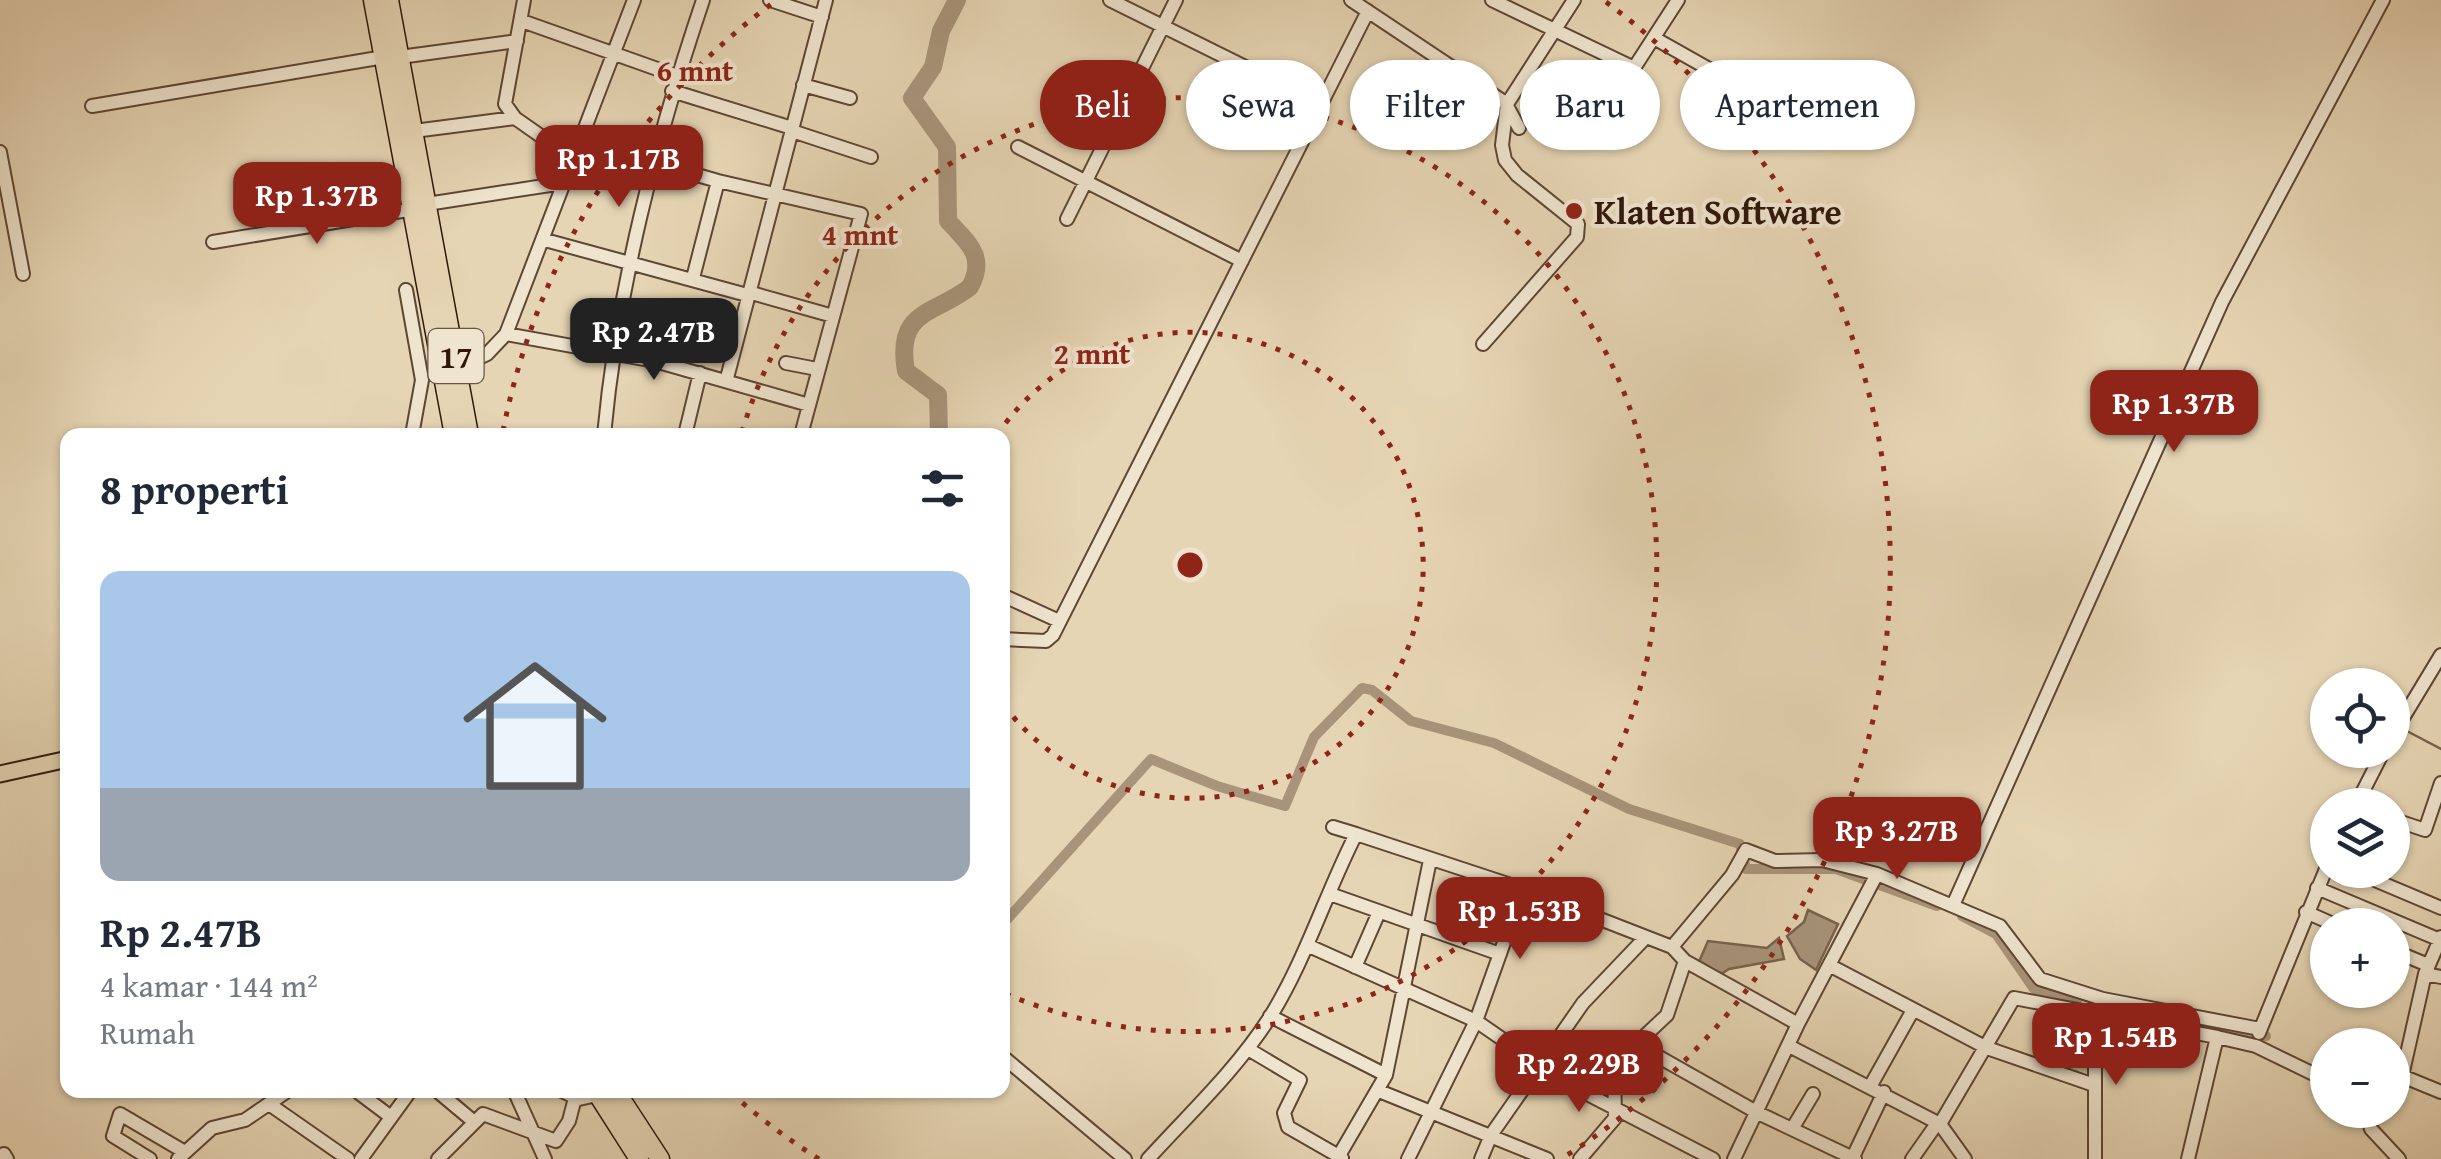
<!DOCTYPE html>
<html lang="id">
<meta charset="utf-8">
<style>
body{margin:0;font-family:"Gentium Book Plus",serif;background:#f2f2f3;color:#1f2937;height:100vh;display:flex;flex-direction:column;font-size:38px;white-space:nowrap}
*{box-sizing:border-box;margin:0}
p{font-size:32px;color:#747a83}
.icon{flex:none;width:55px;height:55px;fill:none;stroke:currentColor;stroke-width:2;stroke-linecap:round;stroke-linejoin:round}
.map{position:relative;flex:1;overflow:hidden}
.details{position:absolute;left:60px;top:428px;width:950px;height:670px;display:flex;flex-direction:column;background:#fff;border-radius:20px;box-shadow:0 2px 8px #0004}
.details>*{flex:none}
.hud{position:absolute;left:1040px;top:60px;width:950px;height:90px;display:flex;gap:20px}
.tools{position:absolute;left:2310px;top:668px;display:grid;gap:20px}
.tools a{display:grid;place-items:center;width:100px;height:100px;border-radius:50%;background:#fff;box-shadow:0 2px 8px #0004;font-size:50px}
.price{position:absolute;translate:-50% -85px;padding:0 22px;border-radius:20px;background:#8f2418;color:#fff;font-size:32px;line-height:65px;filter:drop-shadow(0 2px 5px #0008)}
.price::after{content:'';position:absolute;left:50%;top:60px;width:30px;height:22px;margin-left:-15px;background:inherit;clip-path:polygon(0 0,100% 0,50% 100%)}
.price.selected{background:#222;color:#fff}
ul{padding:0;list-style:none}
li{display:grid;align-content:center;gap:20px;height:530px;padding:0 40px}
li+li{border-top:2px solid #e0e1e3}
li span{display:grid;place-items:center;height:310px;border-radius:20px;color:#555}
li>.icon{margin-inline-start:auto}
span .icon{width:180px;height:180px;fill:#fffc;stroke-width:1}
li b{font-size:42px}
h2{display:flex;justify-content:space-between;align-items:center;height:120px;padding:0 40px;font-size:42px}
.chip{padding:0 35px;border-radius:45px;background:#fff;box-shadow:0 2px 8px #0004;font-size:35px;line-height:90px}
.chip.selected{background:#8f2418;color:#fff}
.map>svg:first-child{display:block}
</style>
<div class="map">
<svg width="2441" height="1159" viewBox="0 0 2441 1159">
<rect width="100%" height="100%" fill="#e6d5b4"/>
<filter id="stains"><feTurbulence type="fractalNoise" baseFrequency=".002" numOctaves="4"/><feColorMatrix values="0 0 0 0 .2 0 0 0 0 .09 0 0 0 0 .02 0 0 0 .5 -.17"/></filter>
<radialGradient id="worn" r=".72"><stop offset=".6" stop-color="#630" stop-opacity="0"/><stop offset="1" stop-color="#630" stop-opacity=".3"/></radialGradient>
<path fill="#a8947a" stroke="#78624d" stroke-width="2.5" d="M1808,910L1838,924L1816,970L1800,959L1787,936L1804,922Z
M1779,938L1784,959L1729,969L1718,976L1698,964L1708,941L1767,948Z"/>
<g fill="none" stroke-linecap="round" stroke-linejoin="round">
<path stroke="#78624d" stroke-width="2.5" d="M2403,729L2441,749"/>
<path stroke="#a8947a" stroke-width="10" d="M1962,916L1996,934L2034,989L2078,1005
M1002,925L1151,759L1217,786L1285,806L1314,737L1362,688L1372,690L1411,721L1494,743L1629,809L1740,844L1746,869H1836L1937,906
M2164,1021L2266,1036"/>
<path stroke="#a8947a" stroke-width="18" d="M939,435L938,395L906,371C895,309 935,315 970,287C987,256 967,242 948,221L947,147L912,98L933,67L941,31L957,0"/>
<g stroke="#5e4634" stroke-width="16">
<path id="minor" d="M524,0L505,104L515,118L572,158
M770,0L822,17
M1110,0L1320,104
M1351,0L1507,104
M1492,0L1634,68L1678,0
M522,21L677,76
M1654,38L1709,69
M400,57L517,41
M1527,79L1588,88L1614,99
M803,85L850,98
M672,91L792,128
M92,106L384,57
M1507,106L1519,128
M414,131L515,118
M792,131L871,157
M579,141L718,181L861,214L801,435
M1018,147L1242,261
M0,152L23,274
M427,204L563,183
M1067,219L1176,0
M545,240L747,295
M213,242L414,209
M693,278L718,181
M406,290L422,380L412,435
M748,292L833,316
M506,334L655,361L809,405
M1483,344L1577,237L1578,224L1517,175L1505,160L1502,145L1507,104L1574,0
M786,363L817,369
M458,368L487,354L506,334L634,0
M727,378L826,0
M604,435C618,285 655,143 703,0
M685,435L700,373
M1002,595L1059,621
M1002,639L1046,641L1053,635L1368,11
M2392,736L2441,655
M2356,805L2384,750
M2392,819L2425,830L2441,783
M1333,827L1356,834
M2351,870L2441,908
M1877,874L2000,926L2040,979L2103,999L2260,1029
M2317,888L2440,940
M1330,894L1500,954
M1954,903L2222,302L2383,0
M2306,912L2335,925
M1309,946L1476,1021L1566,1083L1713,1159
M1672,947L1732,875L1746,850L1775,861L1822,860L1877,874L1798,1024L1734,1159
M2392,950L2428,965
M1829,965L1987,1048L2094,1085
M1355,967L1379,912
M2425,974L2441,977
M1270,1016L1386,1075
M2259,1033L2328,864
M1636,1044L1758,1113L1855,1159
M1789,1046L1940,1124
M1248,1049L1300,1080L1284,1113L1288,1127L1342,1158
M1002,1056L1125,1159
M2402,1076L2441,1092
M2392,1083L2402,1076L2425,974L2441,937
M1871,1085L1913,1010
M361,1090L359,1093L391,1117
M436,1090L473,1121
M514,1090L545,1159
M560,1090L579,1099L597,1095
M1379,1091L1547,1159
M269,1104L348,1159
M2366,1110L2371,1129L2399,1159
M1792,1129L1813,1094
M4,1154L7,1159
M150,1159L113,1136L120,1114L183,1151
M178,1159L212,1128L245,1120L289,1090
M361,1159L411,1090
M438,1159L483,1114L556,1141L569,1121L575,1098
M1148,1159C1190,1113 1237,1069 1270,1017C1306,959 1325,895 1356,834L1523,889L1672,947L1685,961L1798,1024
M1337,1159L1386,1075L1430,860
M1408,1159L1476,1021L1523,889
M1481,1159L1491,1135L1583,1003L1646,937
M1580,1159L1615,1118L1614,1065L1667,1015L1685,961
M1852,1159L1884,1092
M1912,1159L1938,1122
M1965,1159L1940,1124L2014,998L2217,1037
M2095,1159V1016
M2188,1159L2217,1037L2256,1046L2328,1081"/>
</g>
<g stroke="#30170a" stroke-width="19">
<path id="major" d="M0,774L68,759"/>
</g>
<g stroke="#30170a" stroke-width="21">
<path id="highway" d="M373,0L454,435
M389,0L469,435
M595,1090L639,1159
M615,1090L660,1159"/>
</g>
<use href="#minor" stroke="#efe4ce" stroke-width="12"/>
<use href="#major" stroke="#e6d5b4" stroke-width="15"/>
<use href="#highway" stroke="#e6d5b4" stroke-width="18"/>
</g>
<g fill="none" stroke="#8f2418" stroke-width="5" stroke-dasharray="5 10">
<path d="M997 435A233 233 0 1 1 1003 704"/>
<path d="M742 432A467 467 0 1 1 1004 993"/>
<path d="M819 1159A700 700 0 0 1 731 1093M503 431A700 700 0 0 1 774 2M1606 2A700 700 0 0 1 1561 1159"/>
</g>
<circle fill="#8f2418" stroke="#efe4ce" stroke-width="4" cx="1574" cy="211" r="10"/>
<g text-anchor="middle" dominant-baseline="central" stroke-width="8" stroke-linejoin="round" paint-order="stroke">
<rect fill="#efe4ce" stroke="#695445" stroke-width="2.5" x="428.5" y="329" width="55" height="54" rx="8"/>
<g font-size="32" font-weight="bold" fill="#30170a">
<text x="456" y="356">17</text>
</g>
<g font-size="35" font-weight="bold" fill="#30170a" stroke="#efe4ce" text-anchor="start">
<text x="1594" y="211">Klaten Software</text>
</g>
</g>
<circle cx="1190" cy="565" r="15" fill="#8f2418" stroke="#efe4ce" stroke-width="5"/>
<g font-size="30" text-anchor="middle" font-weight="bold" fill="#8f2418" stroke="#efe4ce" stroke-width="8" stroke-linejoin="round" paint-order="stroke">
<text x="695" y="81">6 mnt</text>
<text x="860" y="245">4 mnt</text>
<text x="1092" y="364">2 mnt</text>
</g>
<rect width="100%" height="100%" filter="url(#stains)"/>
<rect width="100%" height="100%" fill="url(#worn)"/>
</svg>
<div class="tools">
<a><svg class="icon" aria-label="locate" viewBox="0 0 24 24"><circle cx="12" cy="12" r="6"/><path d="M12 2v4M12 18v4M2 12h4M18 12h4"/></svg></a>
<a><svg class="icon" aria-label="layers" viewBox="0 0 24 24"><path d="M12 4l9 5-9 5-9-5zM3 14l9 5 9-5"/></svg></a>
<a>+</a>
<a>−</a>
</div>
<b class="price" style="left:619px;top:210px">Rp 1.17B</b>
<b class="price" style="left:317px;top:247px">Rp 1.37B</b>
<b class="price selected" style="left:654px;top:383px">Rp 2.47B</b>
<b class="price" style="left:2174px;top:455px">Rp 1.37B</b>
<b class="price" style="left:1897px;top:882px">Rp 3.27B</b>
<b class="price" style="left:1520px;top:962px">Rp 1.53B</b>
<b class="price" style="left:2116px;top:1088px">Rp 1.54B</b>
<b class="price" style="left:1579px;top:1115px">Rp 2.29B</b>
<div class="hud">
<a class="chip selected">Beli</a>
<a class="chip">Sewa</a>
<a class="chip">Filter</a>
<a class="chip">Baru</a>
<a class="chip">Apartemen</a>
</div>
<section class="details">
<h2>8 properti<svg class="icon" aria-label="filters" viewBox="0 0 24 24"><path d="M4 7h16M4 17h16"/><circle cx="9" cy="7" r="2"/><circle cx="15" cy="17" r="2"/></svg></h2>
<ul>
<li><span style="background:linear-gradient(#a9c7e8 70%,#9aa5b1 0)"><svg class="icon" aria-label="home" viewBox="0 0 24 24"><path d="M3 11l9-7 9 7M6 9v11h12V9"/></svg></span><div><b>Rp 2.47B</b><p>4 kamar · 144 m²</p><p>Rumah</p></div></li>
</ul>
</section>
</div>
